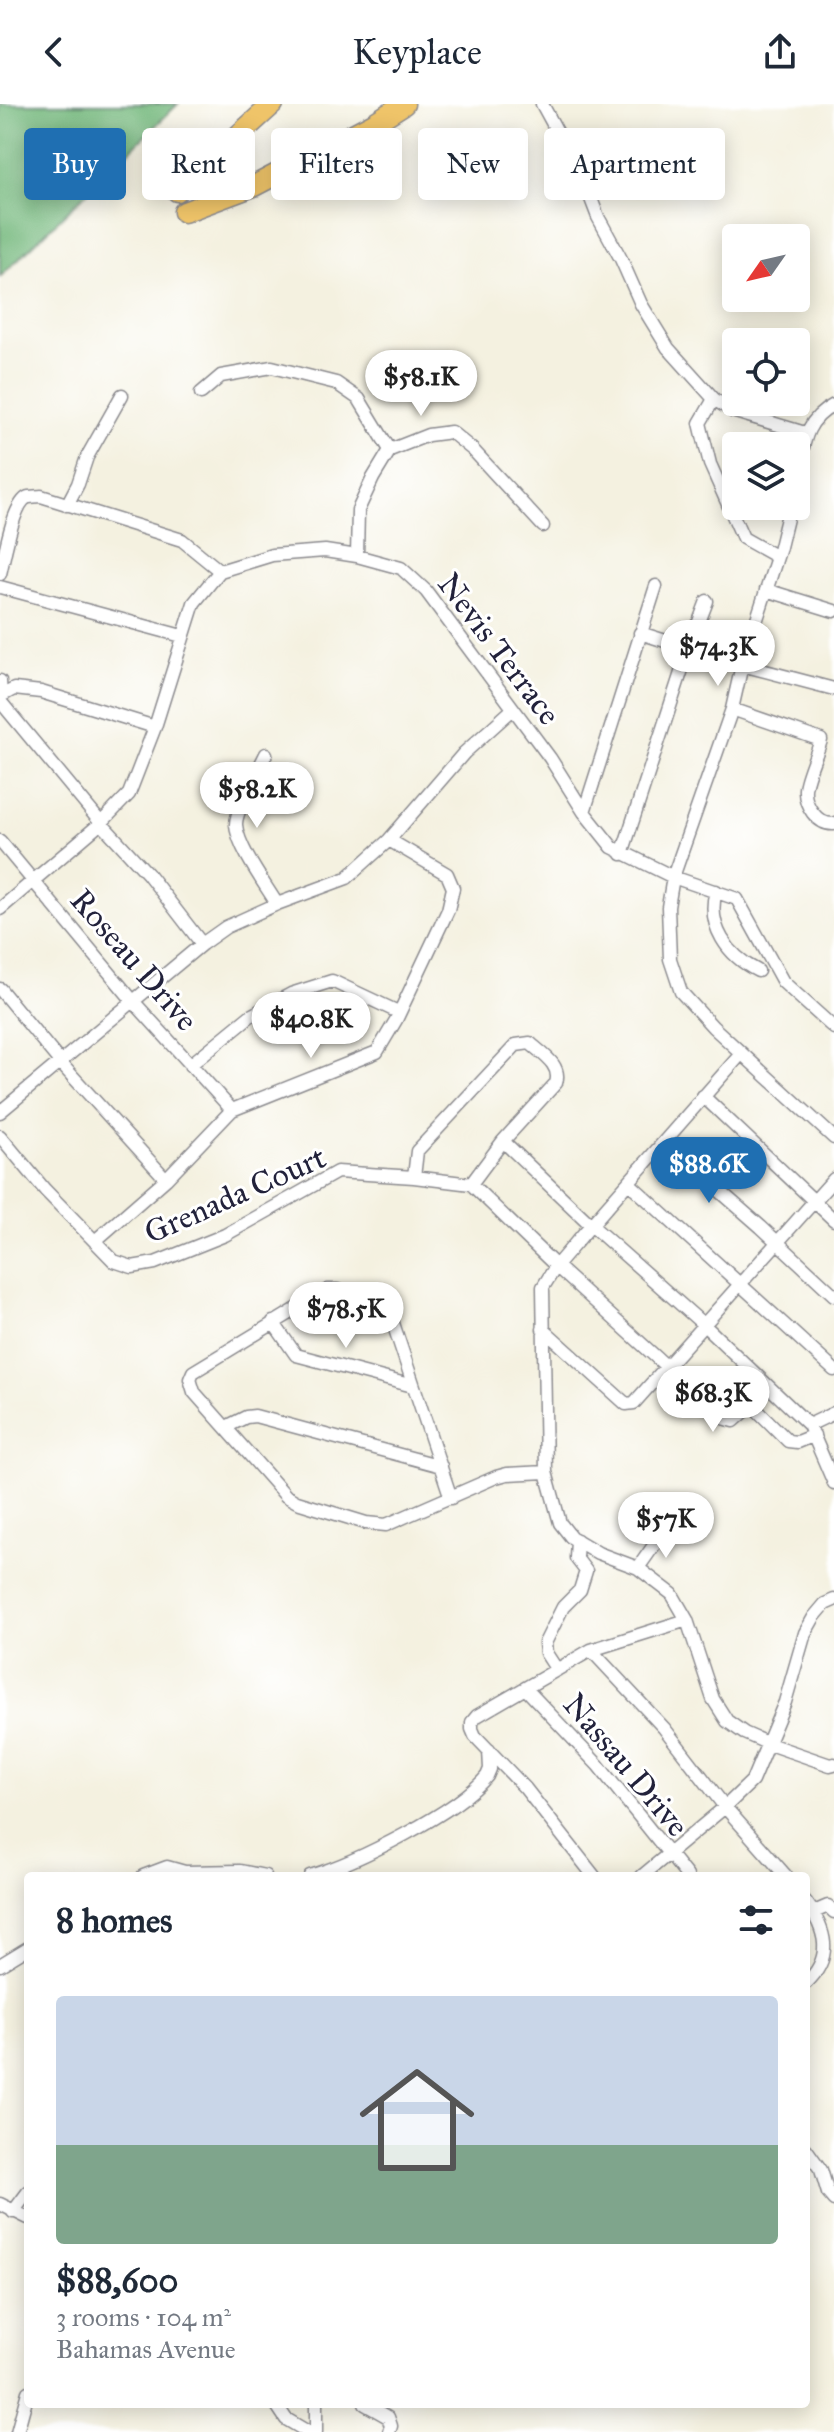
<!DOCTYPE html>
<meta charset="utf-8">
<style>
body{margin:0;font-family:"IM FELL Great Primer",serif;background:#f2f2f3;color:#1f2937;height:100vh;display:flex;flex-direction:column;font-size:30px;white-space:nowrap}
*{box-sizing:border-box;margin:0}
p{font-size:26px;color:#747a83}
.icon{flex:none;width:44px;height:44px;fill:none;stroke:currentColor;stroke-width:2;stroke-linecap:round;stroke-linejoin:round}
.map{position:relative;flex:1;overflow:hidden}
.details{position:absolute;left:24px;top:1768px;width:786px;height:536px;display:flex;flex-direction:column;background:#fff;border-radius:8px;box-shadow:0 4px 20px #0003}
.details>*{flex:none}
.banner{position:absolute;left:24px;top:24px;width:786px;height:72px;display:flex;gap:16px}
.needle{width:52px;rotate:236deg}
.tools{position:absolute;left:722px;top:120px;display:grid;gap:16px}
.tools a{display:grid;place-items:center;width:88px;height:88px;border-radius:8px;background:#fff;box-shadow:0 4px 20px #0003;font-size:40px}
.price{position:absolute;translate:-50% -68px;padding:0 18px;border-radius:28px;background:#fff;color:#222;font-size:26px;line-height:52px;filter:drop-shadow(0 2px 4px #0008)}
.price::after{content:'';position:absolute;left:50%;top:48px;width:24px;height:18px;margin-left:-12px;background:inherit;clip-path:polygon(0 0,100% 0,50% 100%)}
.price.active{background:#1f6fb2;color:#fff}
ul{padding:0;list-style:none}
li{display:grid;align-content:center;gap:16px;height:424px;padding:0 32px}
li+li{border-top:2px solid #e0e1e3}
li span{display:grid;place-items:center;height:248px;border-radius:8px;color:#555}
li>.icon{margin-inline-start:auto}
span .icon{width:144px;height:144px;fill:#fffc;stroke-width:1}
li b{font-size:34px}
h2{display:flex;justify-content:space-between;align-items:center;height:96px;padding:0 32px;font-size:34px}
.pill{padding:0 28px;border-radius:8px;background:#fff;box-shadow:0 4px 20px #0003;font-size:28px;line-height:72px}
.pill.active{background:#1f6fb2;color:#fff}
header{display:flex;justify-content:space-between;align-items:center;height:104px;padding:0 32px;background:#fff;font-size:36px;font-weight:600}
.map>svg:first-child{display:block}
</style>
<header><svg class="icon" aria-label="back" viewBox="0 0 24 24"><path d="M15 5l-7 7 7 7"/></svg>Keyplace<svg class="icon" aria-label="share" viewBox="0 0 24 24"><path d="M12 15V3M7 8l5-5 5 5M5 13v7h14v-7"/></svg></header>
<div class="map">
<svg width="834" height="2328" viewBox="0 0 834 2328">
<rect width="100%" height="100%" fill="#fff"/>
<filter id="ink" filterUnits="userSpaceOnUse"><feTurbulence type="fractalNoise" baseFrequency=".0125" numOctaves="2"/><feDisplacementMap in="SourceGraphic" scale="16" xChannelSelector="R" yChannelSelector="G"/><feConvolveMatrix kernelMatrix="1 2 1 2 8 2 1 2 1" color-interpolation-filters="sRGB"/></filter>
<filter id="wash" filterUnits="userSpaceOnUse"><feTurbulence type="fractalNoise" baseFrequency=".006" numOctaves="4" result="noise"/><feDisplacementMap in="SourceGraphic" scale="32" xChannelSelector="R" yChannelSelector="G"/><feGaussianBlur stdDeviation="1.8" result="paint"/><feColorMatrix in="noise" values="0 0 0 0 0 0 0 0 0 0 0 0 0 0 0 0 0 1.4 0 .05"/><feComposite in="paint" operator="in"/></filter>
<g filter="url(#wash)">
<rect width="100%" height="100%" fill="#f4f1e0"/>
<path fill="#72b77a" stroke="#4a6c5a" stroke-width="2" d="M0,0H178L0,173Z"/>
</g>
<g filter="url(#ink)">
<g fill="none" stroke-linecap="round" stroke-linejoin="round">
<g stroke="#8b8a8e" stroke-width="15">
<path id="minor" d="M542,0L585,79L598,113L621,155L641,200L668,244L714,295L732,307L805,329
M201,289L221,272L272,263L336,279L359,295L390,346
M714,295L700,319L710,360L743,434L777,453
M796,377C804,345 801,318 834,301
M67,401L78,380L87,353L122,291
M790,402L779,447L742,561L732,605L673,773L668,803L670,855L681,888L713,923L834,1034
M357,452L358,406L373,374L390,346L428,331L451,328L473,346L543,422
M0,470C4,454 13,399 28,393C29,393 40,392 41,392L182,436L220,467
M0,483L182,532
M766,486L834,507
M640,529L742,561L834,585
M0,577L1,592L14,585L41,588L155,623
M0,597L101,719L148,770L202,840
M732,605L821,636C817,650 806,672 805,685C804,701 817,721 834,720
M266,650C259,665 235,707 236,721C238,744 265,780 277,800
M584,708L656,482
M0,737L133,897L232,1006
M622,750L689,544L707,497
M716,787C706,822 728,852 758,867
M0,805L101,719L129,690L155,623L194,499L220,467L272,451L325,447L357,452L401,464L426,487L550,654L584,708L612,743L673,773L737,795L783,878L834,924
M0,885L65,964L166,1075
M741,950L591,1121L556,1162L543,1183L546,1368L560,1419L571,1433L598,1449L638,1464L672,1490L687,1516L713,1595L727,1617L744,1629L769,1640L830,1661L834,1660
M190,961L250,912L291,890L332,877L398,908
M703,992L834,1116
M0,1008L202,840L226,823L277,800L347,774L389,736L464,649L513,605
M0,1032L45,1086L114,1157L132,1163L155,1159L225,1131L337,1068L414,1073L471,1080L556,1162L723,1314L734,1317L752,1301L788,1337L797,1338L814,1331
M664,1038L761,1123L834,1191
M414,1073L417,1047L516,941L530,939C542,950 562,961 556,979L503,1037L591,1121L704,1221L809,1321L834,1379
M629,1079L834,1266
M471,1080L503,1037
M95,1137L166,1075L232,1006L377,948L396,916L448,806L453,784L447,770L389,736
M273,1218L296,1251L413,1282
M543,1225L626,1300L634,1299L834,1075
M809,1321L834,1309
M226,1323L246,1313L255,1312L441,1362
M451,1394L390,1210L384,1201L337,1186H328L193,1268L190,1275L194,1288L286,1392L297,1398L366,1419L386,1421L496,1373L507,1370L546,1368
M638,1464L664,1427
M591,1546L664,1624L725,1703L786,1772
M557,1566L546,1549L545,1539L563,1503L580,1486L586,1467L576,1454L577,1436
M526,1585L598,1661L687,1772
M143,1772L167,1763L185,1768L240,1767L265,1772
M310,1772C355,1759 458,1708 487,1672L490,1665L489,1646
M594,1772L525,1684L475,1632L472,1625V1618L477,1612L591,1546L687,1516
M642,1772L725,1703L752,1677L785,1598L805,1529L814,1513L825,1500L834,1496
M806,1798C826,1826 834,1853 806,1879
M814,1808L828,1802L834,1808
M0,1861L28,1844
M806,2045L821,2066L828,2089L834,2096
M0,2100L28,2114
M13,2108L28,2088
M276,2300L286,2315L308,2328
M316,2300V2328
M365,2300L388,2313L391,2322L389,2328
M17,2328L28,2288"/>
</g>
<g stroke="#8b8a8e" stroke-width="23">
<path id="highway" d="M177,87L273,0
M184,108L254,82L374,19L404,0"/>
</g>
<use href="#minor" stroke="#fff" stroke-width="12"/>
<use href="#highway" stroke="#efc469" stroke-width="20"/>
</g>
</g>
<g text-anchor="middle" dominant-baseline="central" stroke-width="6" stroke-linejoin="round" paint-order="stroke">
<g font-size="32" fill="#22223b" stroke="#fff">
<text transform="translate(499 545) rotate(53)">Nevis Terrace</text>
<text transform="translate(134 856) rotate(49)">Roseau Drive</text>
<text transform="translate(235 1091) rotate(-24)">Grenada Court</text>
<text transform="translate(626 1661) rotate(50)">Nassau Drive</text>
</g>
</g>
</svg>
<div class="tools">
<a><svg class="needle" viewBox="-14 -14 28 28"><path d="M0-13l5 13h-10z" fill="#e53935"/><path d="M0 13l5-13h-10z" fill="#747a83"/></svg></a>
<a><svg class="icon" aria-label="locate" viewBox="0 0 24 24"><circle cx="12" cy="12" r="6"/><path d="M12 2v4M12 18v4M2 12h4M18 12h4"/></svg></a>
<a><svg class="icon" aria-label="layers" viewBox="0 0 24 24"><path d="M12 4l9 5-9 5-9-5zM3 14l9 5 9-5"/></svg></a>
</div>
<b class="price" style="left:421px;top:314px">$58.1K</b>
<b class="price" style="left:718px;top:584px">$74.3K</b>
<b class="price" style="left:257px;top:726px">$58.2K</b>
<b class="price" style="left:311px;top:956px">$40.8K</b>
<b class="price active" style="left:709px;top:1101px">$88.6K</b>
<b class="price" style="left:346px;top:1246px">$78.5K</b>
<b class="price" style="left:713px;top:1330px">$68.3K</b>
<b class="price" style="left:666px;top:1456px">$57K</b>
<div class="banner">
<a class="pill active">Buy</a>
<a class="pill">Rent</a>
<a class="pill">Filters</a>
<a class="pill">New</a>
<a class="pill">Apartment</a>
</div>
<section class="details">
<h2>8 homes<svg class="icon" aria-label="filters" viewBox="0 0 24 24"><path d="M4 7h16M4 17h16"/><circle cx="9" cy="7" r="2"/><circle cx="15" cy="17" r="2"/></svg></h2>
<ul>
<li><span style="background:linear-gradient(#c9d6e8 60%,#7fa58c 0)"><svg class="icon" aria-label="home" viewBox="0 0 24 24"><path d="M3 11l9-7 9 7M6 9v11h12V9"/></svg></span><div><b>$88,600</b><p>3 rooms · 104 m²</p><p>Bahamas Avenue</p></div></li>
</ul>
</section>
</div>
